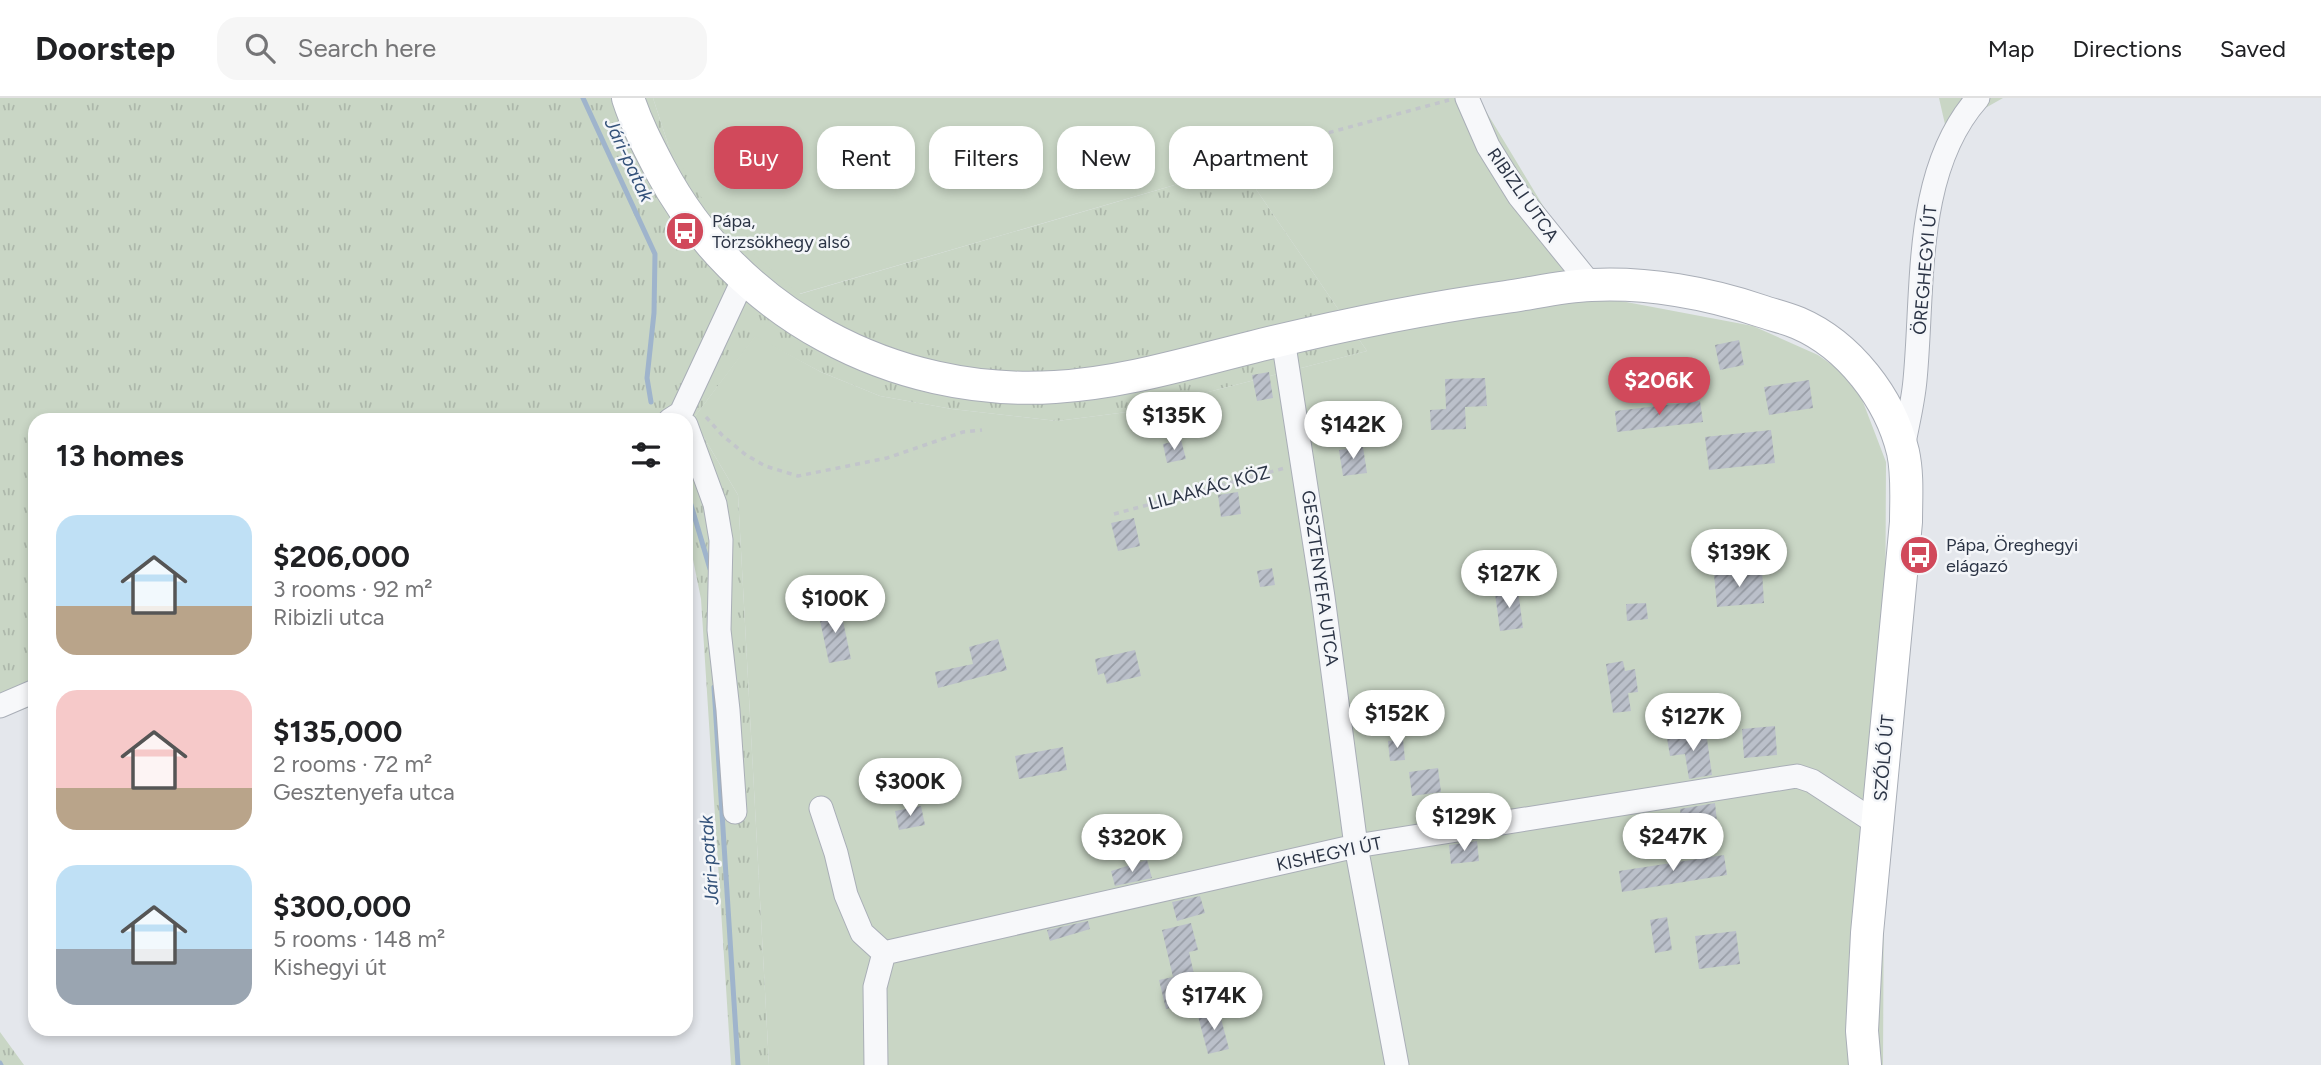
<!DOCTYPE html>
<meta charset="utf-8">
<style>
body{margin:0;font-family:Figtree,sans-serif;background:#f6f6f6;color:#202124;height:100vh;display:flex;flex-direction:column;font-size:26px;white-space:nowrap}
*{box-sizing:border-box;margin:0}
p{font-size:23px;color:#757577}
.icon{flex:none;width:38px;height:38px;fill:none;stroke:currentColor;stroke-width:2;stroke-linecap:round;stroke-linejoin:round}
.map{position:relative;flex:1;overflow:hidden}
.details{position:absolute;left:28px;top:315px;width:665px;height:623px;display:flex;flex-direction:column;background:#fff;border-radius:21px;box-shadow:0 4px 10px #0003}
.details>*{flex:none}
.top-card{position:absolute;left:714px;top:28px;width:665px;height:63px;display:flex;gap:14px}
.price{position:absolute;translate:-50% -60px;padding:0 16px;border-radius:24px;background:#fff;color:#222;font-size:23px;line-height:46px;filter:drop-shadow(0 2px 4px #0008)}
.price::after{content:'';position:absolute;left:50%;top:42px;width:21px;height:16px;margin-left:-10px;background:inherit;clip-path:polygon(0 0,100% 0,50% 100%)}
.price.on{background:#d1495b;color:#fff}
ul{padding:0;list-style:none}
li{display:flex;align-items:center;gap:21px;height:175px;padding:0 28px}
li span{display:grid;place-items:center;flex:none;width:196px;height:140px;border-radius:21px;color:#555}
li>.icon{margin-inline-start:auto}
span .icon{width:84px;height:84px;fill:#fffc;stroke-width:1}
li b{font-size:30px}
h2{display:flex;justify-content:space-between;align-items:center;height:84px;padding:0 28px;font-size:30px}
.pill{padding:0 24px;border-radius:21px;background:#fff;box-shadow:0 4px 10px #0003;font-size:24px;line-height:63px}
.pill.on{background:#d1495b;color:#fff}
header{display:flex;align-items:center;gap:42px;box-sizing:border-box;height:98px;padding:0 35px;background:#fff;border-bottom:2px solid #e0e0e0}
header strong{font-size:33px}
nav{display:flex;gap:38px;margin-inline-start:auto;font-size:24px}
.search{width:490px;height:63px;background:#f6f6f6;display:flex;align-items:center;gap:18px;box-sizing:border-box;padding:0 24px;border-radius:21px;color:#757577;font-size:26px}
.map>svg:first-child{display:block}
</style>
<header>
<strong>Doorstep</strong>
<div class="search"><svg class="icon" aria-label="search" viewBox="0 0 24 24"><circle cx="10" cy="10" r="6"/><path d="M15 15l6 6"/></svg>Search here</div>
<nav><a>Map</a><a>Directions</a><a>Saved</a></nav>
</header>
<div class="map">
<svg width="2321" height="967" viewBox="0 0 2321 967">
<defs>
<pattern id="grass-tufts" width="24" height="20" patternUnits="userSpaceOnUse" patternTransform="scale(1.75)"><rect width="24" height="20" fill="#c9d6c5"/><path d="M3 7l-1-3M5 7V3M7 7l1-3M15 17l-1-3M17 17v-4M19 17l1-3" fill="none" stroke="#adb8ab"/></pattern>
<pattern id="building-hatch" width="6" height="6" patternUnits="userSpaceOnUse" patternTransform="scale(1.75)"><rect width="6" height="6" fill="#bbc0ca"/><path d="M-1 1l2-2M0 6l6-6M5 7l2-2" fill="none" stroke="#989da6"/></pattern>
</defs>
<rect width="100%" height="100%" fill="#e4e7ec"/>
<path fill="url(#grass-tufts)" d="M0,0H653L669,49L800,196L1240,68L1367,253L1135,313L1057,323L952,311L880,298L821,274L755,239L693,321L738,397L769,967H731L701,501L686,427V322H35V607L0,620Z
M0,934L24,967H0Z"/>
<path fill="#c9d6c5" d="M653,0H1478L1542,106L1605,200L1753,228L1818,257L1855,283L1886,364L1883,967H769L738,397L693,321L755,238L821,274L880,298L952,311L1057,323L1135,313L1367,253L1240,68L799,196L716,122L669,49Z
M1939,0H2003L1980,13L1952,57Z"/>
<g fill="none" stroke-linecap="round" stroke-linejoin="round">
<path stroke="#9fb4cc" stroke-width="5" d="M583,0L655,156L654,215L647,280L651,304
M686,390L710,471
M714,589L738,967
M0,965L1,967"/>
</g>
<path fill="url(#building-hatch)" d="M1739,242L1744,267L1720,272L1715,247Z
M1269,274L1273,300L1257,303L1252,277Z
M1485,280L1487,308L1465,309L1466,331L1431,332L1430,312L1446,311L1445,281Z
M1809,282L1813,310L1769,317L1764,289Z
M1700,303L1703,324L1617,334L1615,313Z
M1771,332L1775,365L1709,372L1705,339Z
M1181,342L1186,361L1167,365L1163,346Z
M1363,349L1367,375L1343,378L1339,352Z
M1238,394L1241,416L1221,419L1218,397Z
M1134,420L1140,448L1118,453L1111,425Z
M1272,470L1275,487L1260,489L1257,473Z
M1762,473L1764,505L1717,509L1714,476Z
M1518,492L1523,530L1500,533L1495,495Z
M1646,505L1648,521L1627,523L1626,506Z
M840,509L851,561L829,565L818,513Z
M998,541L1007,572L938,590L935,574L973,566L969,549Z
M1135,552L1141,578L1107,586L1104,575L1098,577L1095,561Z
M1623,563L1625,573L1635,571L1638,594L1628,595L1631,613L1613,615L1606,566Z
M1775,628L1777,657L1744,660L1742,631Z
M1706,634L1712,677L1689,681L1685,656L1670,658L1667,640Z
M1403,641L1405,662L1390,663L1388,643Z
M1063,649L1067,672L1019,681L1015,658Z
M1438,670L1441,694L1412,698L1409,674Z
M1715,705L1717,724L1682,727L1680,711Z
M921,708L925,727L899,732L895,713Z
M1477,743L1479,763L1451,766L1449,747Z
M1724,757L1727,777L1622,794L1619,773Z
M1147,762L1152,780L1115,788L1111,773Z
M1200,798L1205,815L1177,823L1172,804Z
M1667,819L1672,852L1655,855L1650,822Z
M1088,823L1090,831L1050,843L1047,832Z
M1191,825L1198,852L1189,854L1200,903L1166,911L1159,882L1173,879L1162,832Z
M1736,833L1740,866L1699,871L1695,838Z
M1219,913L1229,951L1208,956L1198,918Z"/>
<g fill="none" stroke-linecap="round" stroke-linejoin="round">
<g stroke="#a9aeb7" stroke-width="25">
<path id="minor" d="M1467,0L1488,48L1519,98L1591,187
M1283,241L1323,499L1356,748L1397,967
M670,322L681,315L744,180
M686,327L715,406L721,442L719,532L728,612L735,714
M1903,350C1907,328 1913,305 1915,282C1924,189 1913,73 1978,0
M0,608L35,593
M821,710L836,755L846,797L862,835L884,855
M884,855L1356,748L1797,678L1812,683L1878,726
M876,967L875,889L884,855"/>
</g>
<g stroke="#a9aeb7" stroke-width="34">
<path id="secondary" d="M628,0C636,25 648,48 660,71C736,215 893,299 1055,289C1123,285 1188,265 1253,249C1337,228 1421,211 1506,199C1534,195 1563,188 1591,187C1647,184 1708,195 1761,213C1773,217 1786,220 1798,225C1849,247 1890,300 1903,354C1908,377 1906,401 1906,424L1867,835L1862,933L1865,967"/>
</g>
<path stroke="#c2c5cb" stroke-width="3.5" stroke-dasharray="5 5" stroke-linecap="butt" d="M1184,74L1449,2
M706,319L722,337L746,357L765,368L798,378L887,360L963,334L982,332
M1114,416L1285,370"/>
<use href="#minor" stroke="#f7f8fa" stroke-width="23"/>
<use href="#secondary" stroke="#fff" stroke-width="32"/>
</g>
<defs>
<g id="bus-disc" transform="scale(2.0125)"><circle r="9.5" fill="#d1495b" stroke="#f4f6f9"/><path d="M-5-6H5V4H4V6H2V4H-2V6H-4V4H-5ZM-3.5-4V0h7V-4ZM-3.5 1.2v1.5H-2V1.2ZM2 1.2v1.5H3.5V1.2Z" fill="#fff"/></g>
</defs>
<g fill-rule="evenodd">
<use href="#bus-disc" x="685" y="133"/>
<use href="#bus-disc" x="1919" y="457"/>
</g>
<g text-anchor="middle" dominant-baseline="central" stroke-width="5" stroke-linejoin="round" paint-order="stroke">
<g font-size="18" fill="#2b3445" stroke="#f4f6f9">
<text transform="translate(1523 97) rotate(55)">RIBIZLI UTCA</text>
<text transform="translate(1925 172) rotate(-85)">ÖREGHEGYI ÚT</text>
<text transform="translate(1209 390) rotate(-15)">LILAAKÁC KÖZ</text>
<text transform="translate(1320 480) rotate(82)">GESZTENYEFA UTCA</text>
<text transform="translate(1884 660) rotate(-85)">SZŐLŐ ÚT</text>
<text transform="translate(1329 756) rotate(-12)">KISHEGYI ÚT</text>
</g>
<g font-size="18" fill="#2b3445" stroke="#f4f6f9" text-anchor="start">
<text x="712" y="123">Pápa,<tspan x="712" dy="21">Törzsökhegy alsó</tspan></text>
<text x="1946" y="447">Pápa, Öreghegyi<tspan x="1946" dy="21">elágazó</tspan></text>
</g>
<g font-size="19" font-style="italic" fill="#34527a" stroke="#f4f6f9">
<text transform="translate(629 62) rotate(65)">Jári-patak</text>
<text transform="translate(709 762) rotate(-94)">Jári-patak</text>
</g>
</g>
</svg>
<b class="price on" style="left:1659px;top:319px">$206K</b>
<b class="price" style="left:1174px;top:354px">$135K</b>
<b class="price" style="left:1353px;top:363px">$142K</b>
<b class="price" style="left:1739px;top:491px">$139K</b>
<b class="price" style="left:1509px;top:512px">$127K</b>
<b class="price" style="left:835px;top:537px">$100K</b>
<b class="price" style="left:1397px;top:652px">$152K</b>
<b class="price" style="left:1693px;top:655px">$127K</b>
<b class="price" style="left:910px;top:720px">$300K</b>
<b class="price" style="left:1464px;top:755px">$129K</b>
<b class="price" style="left:1673px;top:775px">$247K</b>
<b class="price" style="left:1132px;top:776px">$320K</b>
<b class="price" style="left:1214px;top:934px">$174K</b>
<div class="top-card">
<a class="pill on">Buy</a>
<a class="pill">Rent</a>
<a class="pill">Filters</a>
<a class="pill">New</a>
<a class="pill">Apartment</a>
</div>
<section class="details">
<h2>13 homes<svg class="icon" aria-label="filters" viewBox="0 0 24 24"><path d="M4 7h16M4 17h16"/><circle cx="9" cy="7" r="2"/><circle cx="15" cy="17" r="2"/></svg></h2>
<ul>
<li><span style="background:linear-gradient(#bfe0f5 65%,#b9a48a 0)"><svg class="icon" aria-label="home" viewBox="0 0 24 24"><path d="M3 11l9-7 9 7M6 9v11h12V9"/></svg></span><div><b>$206,000</b><p>3 rooms · 92 m²</p><p>Ribizli utca</p></div></li>
<li><span style="background:linear-gradient(#f6c9c9 70%,#b9a48a 0)"><svg class="icon" aria-label="home" viewBox="0 0 24 24"><path d="M3 11l9-7 9 7M6 9v11h12V9"/></svg></span><div><b>$135,000</b><p>2 rooms · 72 m²</p><p>Gesztenyefa utca</p></div></li>
<li><span style="background:linear-gradient(#bfe0f5 60%,#9aa5b1 0)"><svg class="icon" aria-label="home" viewBox="0 0 24 24"><path d="M3 11l9-7 9 7M6 9v11h12V9"/></svg></span><div><b>$300,000</b><p>5 rooms · 148 m²</p><p>Kishegyi út</p></div></li>
</ul>
</section>
</div>
